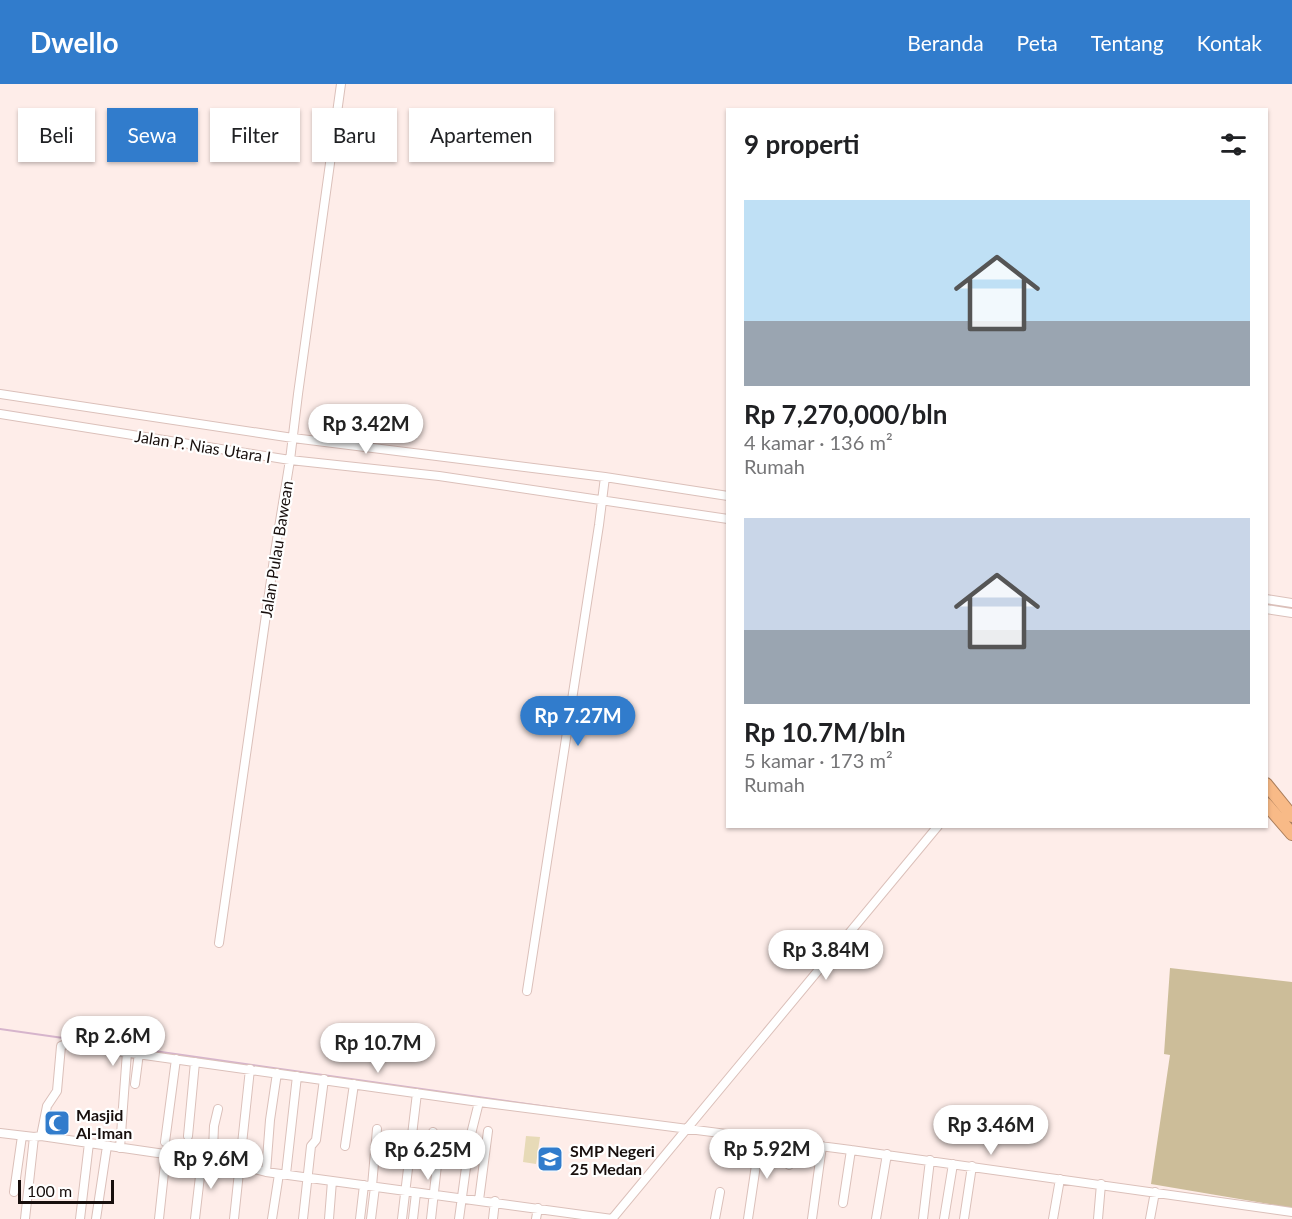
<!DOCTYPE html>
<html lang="id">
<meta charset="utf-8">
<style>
body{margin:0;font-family:Lato,sans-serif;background:#f6f6f6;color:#202124;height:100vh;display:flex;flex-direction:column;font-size:22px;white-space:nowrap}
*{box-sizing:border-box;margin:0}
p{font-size:20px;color:#757577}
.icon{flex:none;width:33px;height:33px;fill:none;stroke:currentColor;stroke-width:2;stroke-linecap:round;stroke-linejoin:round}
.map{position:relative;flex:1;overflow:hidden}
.sheet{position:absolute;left:726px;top:24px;width:542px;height:720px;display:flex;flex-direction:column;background:#fff;border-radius:0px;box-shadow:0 2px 4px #0004}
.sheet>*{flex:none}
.hud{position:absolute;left:18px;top:24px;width:570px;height:54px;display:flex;gap:12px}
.scale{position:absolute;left:18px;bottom:15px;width:96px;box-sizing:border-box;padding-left:6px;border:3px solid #180f0d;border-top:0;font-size:16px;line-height:21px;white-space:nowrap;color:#180f0d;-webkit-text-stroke:4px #fff;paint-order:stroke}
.price{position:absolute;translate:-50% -51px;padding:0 14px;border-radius:21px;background:#fff;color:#222;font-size:20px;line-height:39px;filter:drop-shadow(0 2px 3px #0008)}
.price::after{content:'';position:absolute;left:50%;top:36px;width:18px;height:14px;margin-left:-9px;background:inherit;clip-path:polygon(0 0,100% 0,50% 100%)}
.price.active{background:#317ccc;color:#fff}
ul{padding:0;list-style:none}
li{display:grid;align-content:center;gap:12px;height:318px;padding:0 18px}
li span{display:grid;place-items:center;height:186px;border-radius:0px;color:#555}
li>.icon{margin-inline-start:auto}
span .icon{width:108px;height:108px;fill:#fffc;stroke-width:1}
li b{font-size:26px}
h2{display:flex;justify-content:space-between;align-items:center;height:72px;padding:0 18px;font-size:26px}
.chip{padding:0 21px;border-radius:0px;background:#fff;box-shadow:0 2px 4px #0004;font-size:21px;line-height:54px}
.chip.active{background:#317ccc;color:#fff}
header{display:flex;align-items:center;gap:36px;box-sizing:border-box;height:84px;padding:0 30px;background:#317ccc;color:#fff}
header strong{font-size:28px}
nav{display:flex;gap:33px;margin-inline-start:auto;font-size:21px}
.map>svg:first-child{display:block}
</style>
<header>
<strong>Dwello</strong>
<nav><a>Beranda</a><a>Peta</a><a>Tentang</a><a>Kontak</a></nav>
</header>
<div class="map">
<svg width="1292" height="1135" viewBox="0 0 1292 1135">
<rect width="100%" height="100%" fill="#feede9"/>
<path fill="#e7dab7" d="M526,1052L540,1053L536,1080L523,1078Z"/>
<path fill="#ccbd99" d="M1170,884L1292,898V1124L1151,1100L1170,971L1164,970Z"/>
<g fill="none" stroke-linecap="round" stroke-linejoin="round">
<path stroke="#d6b4cc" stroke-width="2" d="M0,945L576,1027"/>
<g stroke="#dbc0ba" stroke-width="10">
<path id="minor" d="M0,310L293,354L605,393L728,412
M0,330L290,376L439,392L728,435
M1266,515L1292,519
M1266,525L1292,529
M219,859L275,468L290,376L298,310L341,0
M527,907L599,441L605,393
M135,1000L139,969
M218,1025L214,1042L213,1066L215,1069L232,1073L233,1080
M0,1049L34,1053L41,1052L240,1081L266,1088L612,1135
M41,1052L47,1022L57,1007L61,962L66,960L479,1018L851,1066L1292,1128
M188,1052L195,978
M165,1058L176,975
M345,1062L354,1000
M120,1064L127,968
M789,1081L792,1058
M266,1088L270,1036L277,989
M286,1090L297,992
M372,1102L377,1045
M14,1108L22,1052
M479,1116L488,1047
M843,1119L851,1066
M25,1135L34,1053
M80,1135L89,1059
M96,1135L107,1062
M159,1135L166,1070
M195,1135L202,1075
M234,1135L250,985
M272,1135L279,1090
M303,1135L311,1062L316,1056L324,995
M329,1135L332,1097
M360,1135L364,1101
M371,1135L375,1103
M402,1135L417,1009
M413,1135L416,1109
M431,1135L438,1072L430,1068L433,1048
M459,1135L470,1054L479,1018
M493,1135L495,1117
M536,1135L538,1124
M612,1135L938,742
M715,1135L720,1108
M748,1135L760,1054
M812,1135L822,1062
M876,1135L887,1070
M923,1135L930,1076
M944,1135L953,1080
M964,1135L972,1082
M1053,1135L1060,1095
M1098,1135L1101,1100
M1150,1135L1155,1108"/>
</g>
<g stroke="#aa7e5c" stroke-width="14">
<path id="highway" d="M1266,700L1292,732
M1266,720L1292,750"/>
</g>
<use href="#minor" stroke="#fff" stroke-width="8"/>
<use href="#highway" stroke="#f8ba87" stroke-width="12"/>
</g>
<defs>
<g id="mosque-square" transform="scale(1.35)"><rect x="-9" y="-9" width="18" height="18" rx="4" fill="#317ccc" stroke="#fff"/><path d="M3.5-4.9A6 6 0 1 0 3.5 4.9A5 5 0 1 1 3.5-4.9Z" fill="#fff"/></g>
<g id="school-square" transform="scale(1.35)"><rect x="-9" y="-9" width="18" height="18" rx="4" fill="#317ccc" stroke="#fff"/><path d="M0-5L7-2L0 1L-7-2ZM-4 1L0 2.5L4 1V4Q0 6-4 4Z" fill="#fff"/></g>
</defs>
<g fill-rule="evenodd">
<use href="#mosque-square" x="57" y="1039"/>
<use href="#school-square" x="550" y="1075"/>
</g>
<g text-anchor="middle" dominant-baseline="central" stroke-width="4.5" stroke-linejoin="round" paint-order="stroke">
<g font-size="16" fill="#180f0d" stroke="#fff">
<text transform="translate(203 362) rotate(9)">Jalan P. Nias Utara I</text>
<text transform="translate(276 465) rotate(-81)">Jalan Pulau Bawean</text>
</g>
<g font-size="16" font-weight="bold" fill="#180f0d" stroke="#fff" text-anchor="start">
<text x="76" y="1030">Masjid<tspan x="76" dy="18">Al-Iman</tspan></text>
<text x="570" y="1066">SMP Negeri<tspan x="570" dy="18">25 Medan</tspan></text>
</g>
</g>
</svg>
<div class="scale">100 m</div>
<b class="price" style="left:366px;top:371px">Rp 3.42M</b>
<b class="price active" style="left:578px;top:663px">Rp 7.27M</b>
<b class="price" style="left:826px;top:897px">Rp 3.84M</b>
<b class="price" style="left:113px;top:983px">Rp 2.6M</b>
<b class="price" style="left:378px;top:990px">Rp 10.7M</b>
<b class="price" style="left:991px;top:1072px">Rp 3.46M</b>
<b class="price" style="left:767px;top:1096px">Rp 5.92M</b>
<b class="price" style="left:428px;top:1097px">Rp 6.25M</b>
<b class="price" style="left:211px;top:1106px">Rp 9.6M</b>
<div class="hud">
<a class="chip">Beli</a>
<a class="chip active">Sewa</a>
<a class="chip">Filter</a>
<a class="chip">Baru</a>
<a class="chip">Apartemen</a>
</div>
<section class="sheet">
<h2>9 properti<svg class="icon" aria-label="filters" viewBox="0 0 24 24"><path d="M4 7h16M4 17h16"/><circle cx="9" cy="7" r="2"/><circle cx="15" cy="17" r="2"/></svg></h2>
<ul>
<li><span style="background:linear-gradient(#bfe0f5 65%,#9aa5b1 0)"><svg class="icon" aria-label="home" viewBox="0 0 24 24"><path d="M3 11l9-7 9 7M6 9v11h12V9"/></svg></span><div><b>Rp 7,270,000/bln</b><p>4 kamar · 136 m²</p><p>Rumah</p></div></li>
<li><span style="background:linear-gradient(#c9d6e8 60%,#9aa5b1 0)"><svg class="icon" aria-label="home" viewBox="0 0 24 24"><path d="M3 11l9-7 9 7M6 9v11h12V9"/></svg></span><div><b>Rp 10.7M/bln</b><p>5 kamar · 173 m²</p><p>Rumah</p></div></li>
</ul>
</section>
</div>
